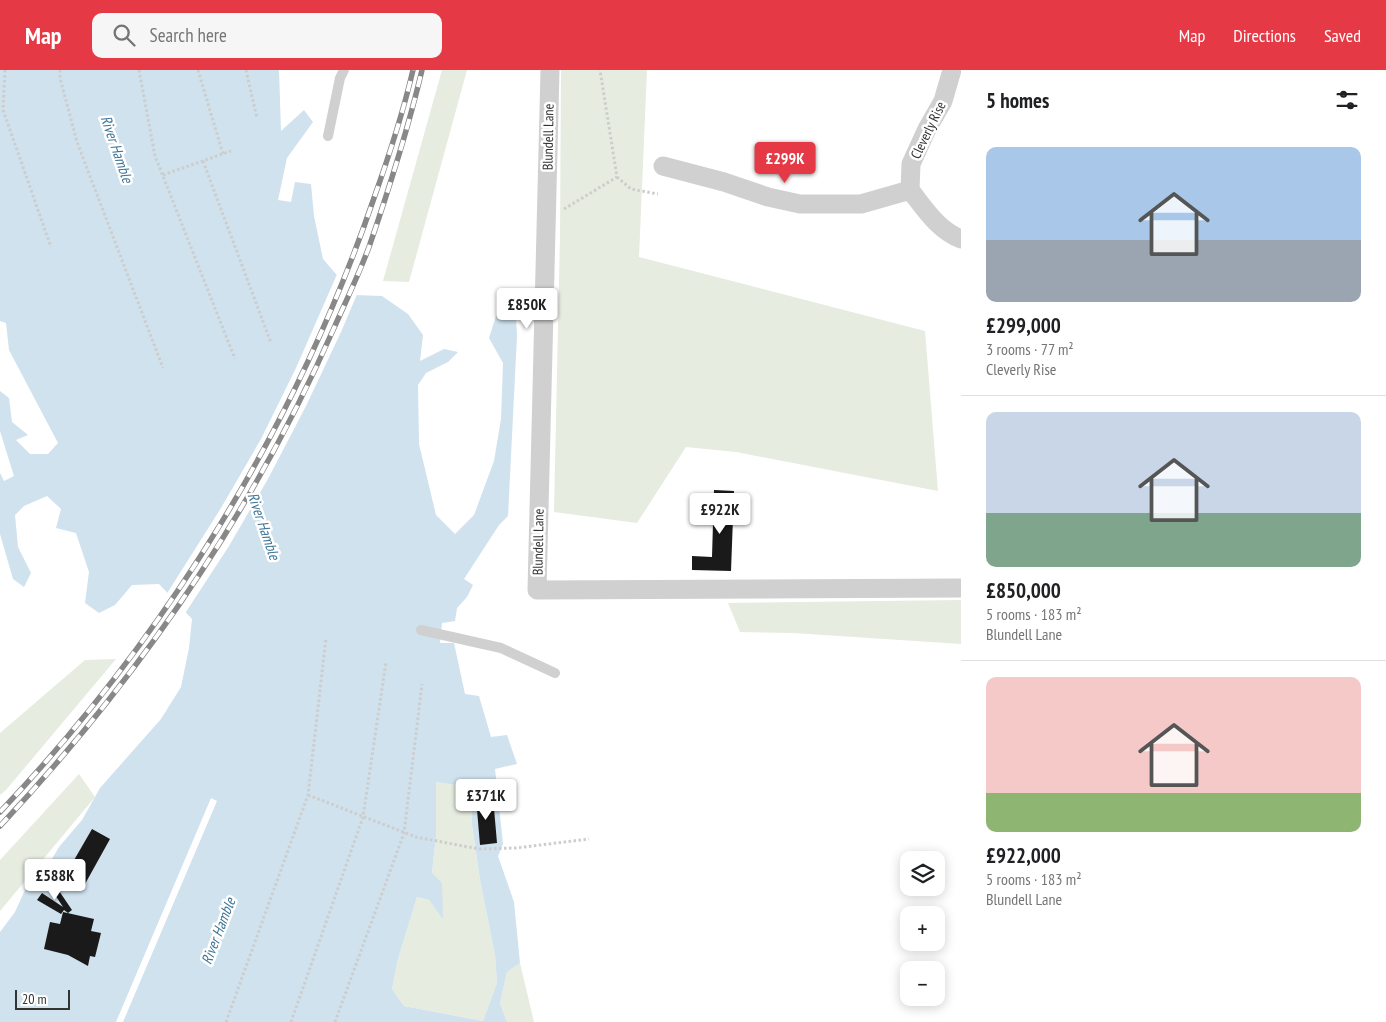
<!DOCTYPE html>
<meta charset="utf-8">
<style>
body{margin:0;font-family:"PT Sans Narrow",sans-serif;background:#f6f6f6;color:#202124;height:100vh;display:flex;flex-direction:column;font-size:19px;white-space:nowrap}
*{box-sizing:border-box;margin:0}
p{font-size:16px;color:#757577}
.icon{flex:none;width:28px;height:28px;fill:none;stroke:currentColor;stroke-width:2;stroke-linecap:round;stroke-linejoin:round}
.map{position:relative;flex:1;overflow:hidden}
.panel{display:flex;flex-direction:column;background:#fff;width:425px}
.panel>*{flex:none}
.fabs{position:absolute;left:900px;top:781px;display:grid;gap:10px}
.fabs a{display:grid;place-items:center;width:45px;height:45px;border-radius:10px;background:#fff;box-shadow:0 2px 12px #0003;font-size:25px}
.scale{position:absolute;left:15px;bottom:12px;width:55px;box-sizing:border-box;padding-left:5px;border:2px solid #333;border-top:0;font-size:14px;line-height:18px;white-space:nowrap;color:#333;-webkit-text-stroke:4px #fff;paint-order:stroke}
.price{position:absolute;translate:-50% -42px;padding:0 11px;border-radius:5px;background:#fff;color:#222;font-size:16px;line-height:32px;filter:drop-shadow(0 1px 2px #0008)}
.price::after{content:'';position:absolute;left:50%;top:30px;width:15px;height:11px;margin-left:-8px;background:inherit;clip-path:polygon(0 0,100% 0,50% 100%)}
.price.on{background:#e63946;color:#fff}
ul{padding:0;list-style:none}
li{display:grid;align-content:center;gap:10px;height:265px;padding:0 25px}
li+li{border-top:1px solid #e0e0e0}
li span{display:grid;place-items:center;height:155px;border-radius:10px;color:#555}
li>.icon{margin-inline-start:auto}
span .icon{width:90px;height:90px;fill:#fffc;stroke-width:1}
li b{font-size:21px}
h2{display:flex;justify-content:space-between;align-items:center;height:60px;padding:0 25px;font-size:21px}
header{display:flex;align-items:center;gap:30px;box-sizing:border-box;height:70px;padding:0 25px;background:#e63946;color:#fff}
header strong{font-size:24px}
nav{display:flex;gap:28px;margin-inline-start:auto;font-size:18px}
.search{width:350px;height:45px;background:#f6f6f6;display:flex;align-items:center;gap:12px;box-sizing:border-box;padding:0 18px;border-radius:10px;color:#757577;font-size:19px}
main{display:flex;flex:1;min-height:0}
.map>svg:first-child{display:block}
</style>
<header>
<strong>Map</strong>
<div class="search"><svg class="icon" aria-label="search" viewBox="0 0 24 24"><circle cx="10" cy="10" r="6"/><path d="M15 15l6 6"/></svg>Search here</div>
<nav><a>Map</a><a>Directions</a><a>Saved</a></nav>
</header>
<main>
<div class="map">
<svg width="961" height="952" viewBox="0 0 961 952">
<rect width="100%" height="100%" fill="#fff"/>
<path fill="#e6ecdf" d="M442,0H467L409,212L383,211Z
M561,0H647L639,187L925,261L938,421L736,382L686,377L637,453L554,442L560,167Z
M961,530V574L793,563L740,562L728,533Z
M116,589L6,720L0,725V663L85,590Z
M79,704L95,727L0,841V790Z
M436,712L461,716L472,735V756L480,810L495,885L497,913L483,951L404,936L392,919L398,889L417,827L429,830L443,848L432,803L436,766Z
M520,893L534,952H507L500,933L507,902Z"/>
<path fill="#cfe2ee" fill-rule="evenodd" d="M0,0H279L281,61L304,40L313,52L287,88L278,130L291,132L295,112L311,114L314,146L323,189L354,225L382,226L408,244L423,265L420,291L444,279L458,282L448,292L426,303L418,315L419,374L436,445L455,464L474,445L494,391L501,349L503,293L489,268L496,246L515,226L517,266L508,446L499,455L464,509L473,515L467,527L457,538L455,551L442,553L440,573H454L465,624L479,626L491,667L507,665L517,694L495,699L503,774L498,786L514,832L520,893L507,902L500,933L507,952H0V862L15,842L25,820L46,799L59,777L82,750L100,718L161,649L181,617L189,578L192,549L159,514L132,515L115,535L99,543L85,533L89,502L76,463L56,458L61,439L47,426L24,436L15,445L18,477L31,503L24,517L13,509L0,464V403L4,411L14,406L0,361V321L9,328L12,352L28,365L16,370L30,384H48L58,373L9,280L6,253L0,251ZM436,712L461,716L472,735V755L480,810L495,885L497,913L483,951L404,936L392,919L398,889L417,827L429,830L443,849L442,813L432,803L436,766Z"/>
<path fill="#fff" d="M338,202L356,222H358L341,262L306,336L269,407L229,476L184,545L166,525L221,438L261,369L296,298Z
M211,728L217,731L123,952H116Z"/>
<path fill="#1a1a1a" d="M714,420L734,421L731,501L692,500V486L712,487Z
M493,727L497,773L480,775L476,728Z
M92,759L110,769L85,814L66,804Z
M53,812L72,840L68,843L64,840L61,844L37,830L42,823L63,837L50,817Z
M63,842L94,849L91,861L101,863L95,887L90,886L88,896L68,885L44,879L50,852L60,854Z"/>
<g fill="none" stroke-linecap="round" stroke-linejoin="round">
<path stroke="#cdcdcd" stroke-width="3" stroke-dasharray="2.5 2.5" stroke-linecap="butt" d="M5,0L3,40L51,177
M60,0V8L77,72L163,298
M139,0L155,86L235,289
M198,0L223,84
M246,0L257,48
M203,91L271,273
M163,105L231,81
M617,107L631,119L658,124
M564,139L617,107L600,0
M308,725L416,767L479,779L516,778L589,769
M226,952L308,725L326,568
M291,952L363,747L386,592
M335,952L404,763L422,614"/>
<path stroke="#d0d0d0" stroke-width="10" d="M328,66L340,8L344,0
M421,560L501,578L555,603"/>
<path stroke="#d0d0d0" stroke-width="19" d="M550,0L537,520L961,518
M952,0L943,31L927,59L911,94L910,120C925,139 938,160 961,169
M663,96L724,112L768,127L800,134H861L910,120"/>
<g stroke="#888" stroke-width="5.5">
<path id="rail" d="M0,742C166,567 296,356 374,128C389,86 403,43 413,0
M0,756C138,609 253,442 334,258C346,231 359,204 369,177C389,119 408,59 422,0"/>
</g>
<use href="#rail" stroke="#fff" stroke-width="4" stroke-dasharray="11" stroke-linecap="butt"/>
</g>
<g text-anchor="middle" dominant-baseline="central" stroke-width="5" stroke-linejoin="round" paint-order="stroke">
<g font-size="14" fill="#333" stroke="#fff">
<text transform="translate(928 60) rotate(-64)">Cleverly Rise</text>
<text transform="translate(548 67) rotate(-89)">Blundell Lane</text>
<text transform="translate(538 472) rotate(-89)">Blundell Lane</text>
</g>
<g font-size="15" font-style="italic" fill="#3f7597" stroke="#fff">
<text transform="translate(117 79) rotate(71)">River Hamble</text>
<text transform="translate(264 456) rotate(71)">River Hamble</text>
<text transform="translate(218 861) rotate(-69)">River Hamble</text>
</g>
</g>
</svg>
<div class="fabs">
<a><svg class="icon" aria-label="layers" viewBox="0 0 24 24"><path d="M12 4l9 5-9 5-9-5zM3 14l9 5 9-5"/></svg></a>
<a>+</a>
<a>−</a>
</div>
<div class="scale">20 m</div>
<b class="price on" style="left:785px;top:114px">£299K</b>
<b class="price" style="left:527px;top:260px">£850K</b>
<b class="price" style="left:720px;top:465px">£922K</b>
<b class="price" style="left:486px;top:751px">£371K</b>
<b class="price" style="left:55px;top:831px">£588K</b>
</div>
<section class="panel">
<h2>5 homes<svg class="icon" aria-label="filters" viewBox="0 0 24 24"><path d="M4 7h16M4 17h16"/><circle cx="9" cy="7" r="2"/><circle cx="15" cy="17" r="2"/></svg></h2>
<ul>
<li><span style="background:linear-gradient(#a9c7e8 60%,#9aa5b1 0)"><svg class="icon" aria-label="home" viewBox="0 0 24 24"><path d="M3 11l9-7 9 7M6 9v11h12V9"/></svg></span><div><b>£299,000</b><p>3 rooms · 77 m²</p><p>Cleverly Rise</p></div></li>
<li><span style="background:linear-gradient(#c9d6e8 65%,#7fa58c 0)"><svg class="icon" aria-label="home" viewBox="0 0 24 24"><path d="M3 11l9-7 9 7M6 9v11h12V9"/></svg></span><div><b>£850,000</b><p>5 rooms · 183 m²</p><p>Blundell Lane</p></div></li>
<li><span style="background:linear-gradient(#f6c9c9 75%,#8fb573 0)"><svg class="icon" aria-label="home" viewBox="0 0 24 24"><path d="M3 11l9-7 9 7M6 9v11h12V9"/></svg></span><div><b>£922,000</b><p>5 rooms · 183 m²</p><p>Blundell Lane</p></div></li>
</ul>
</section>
</main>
